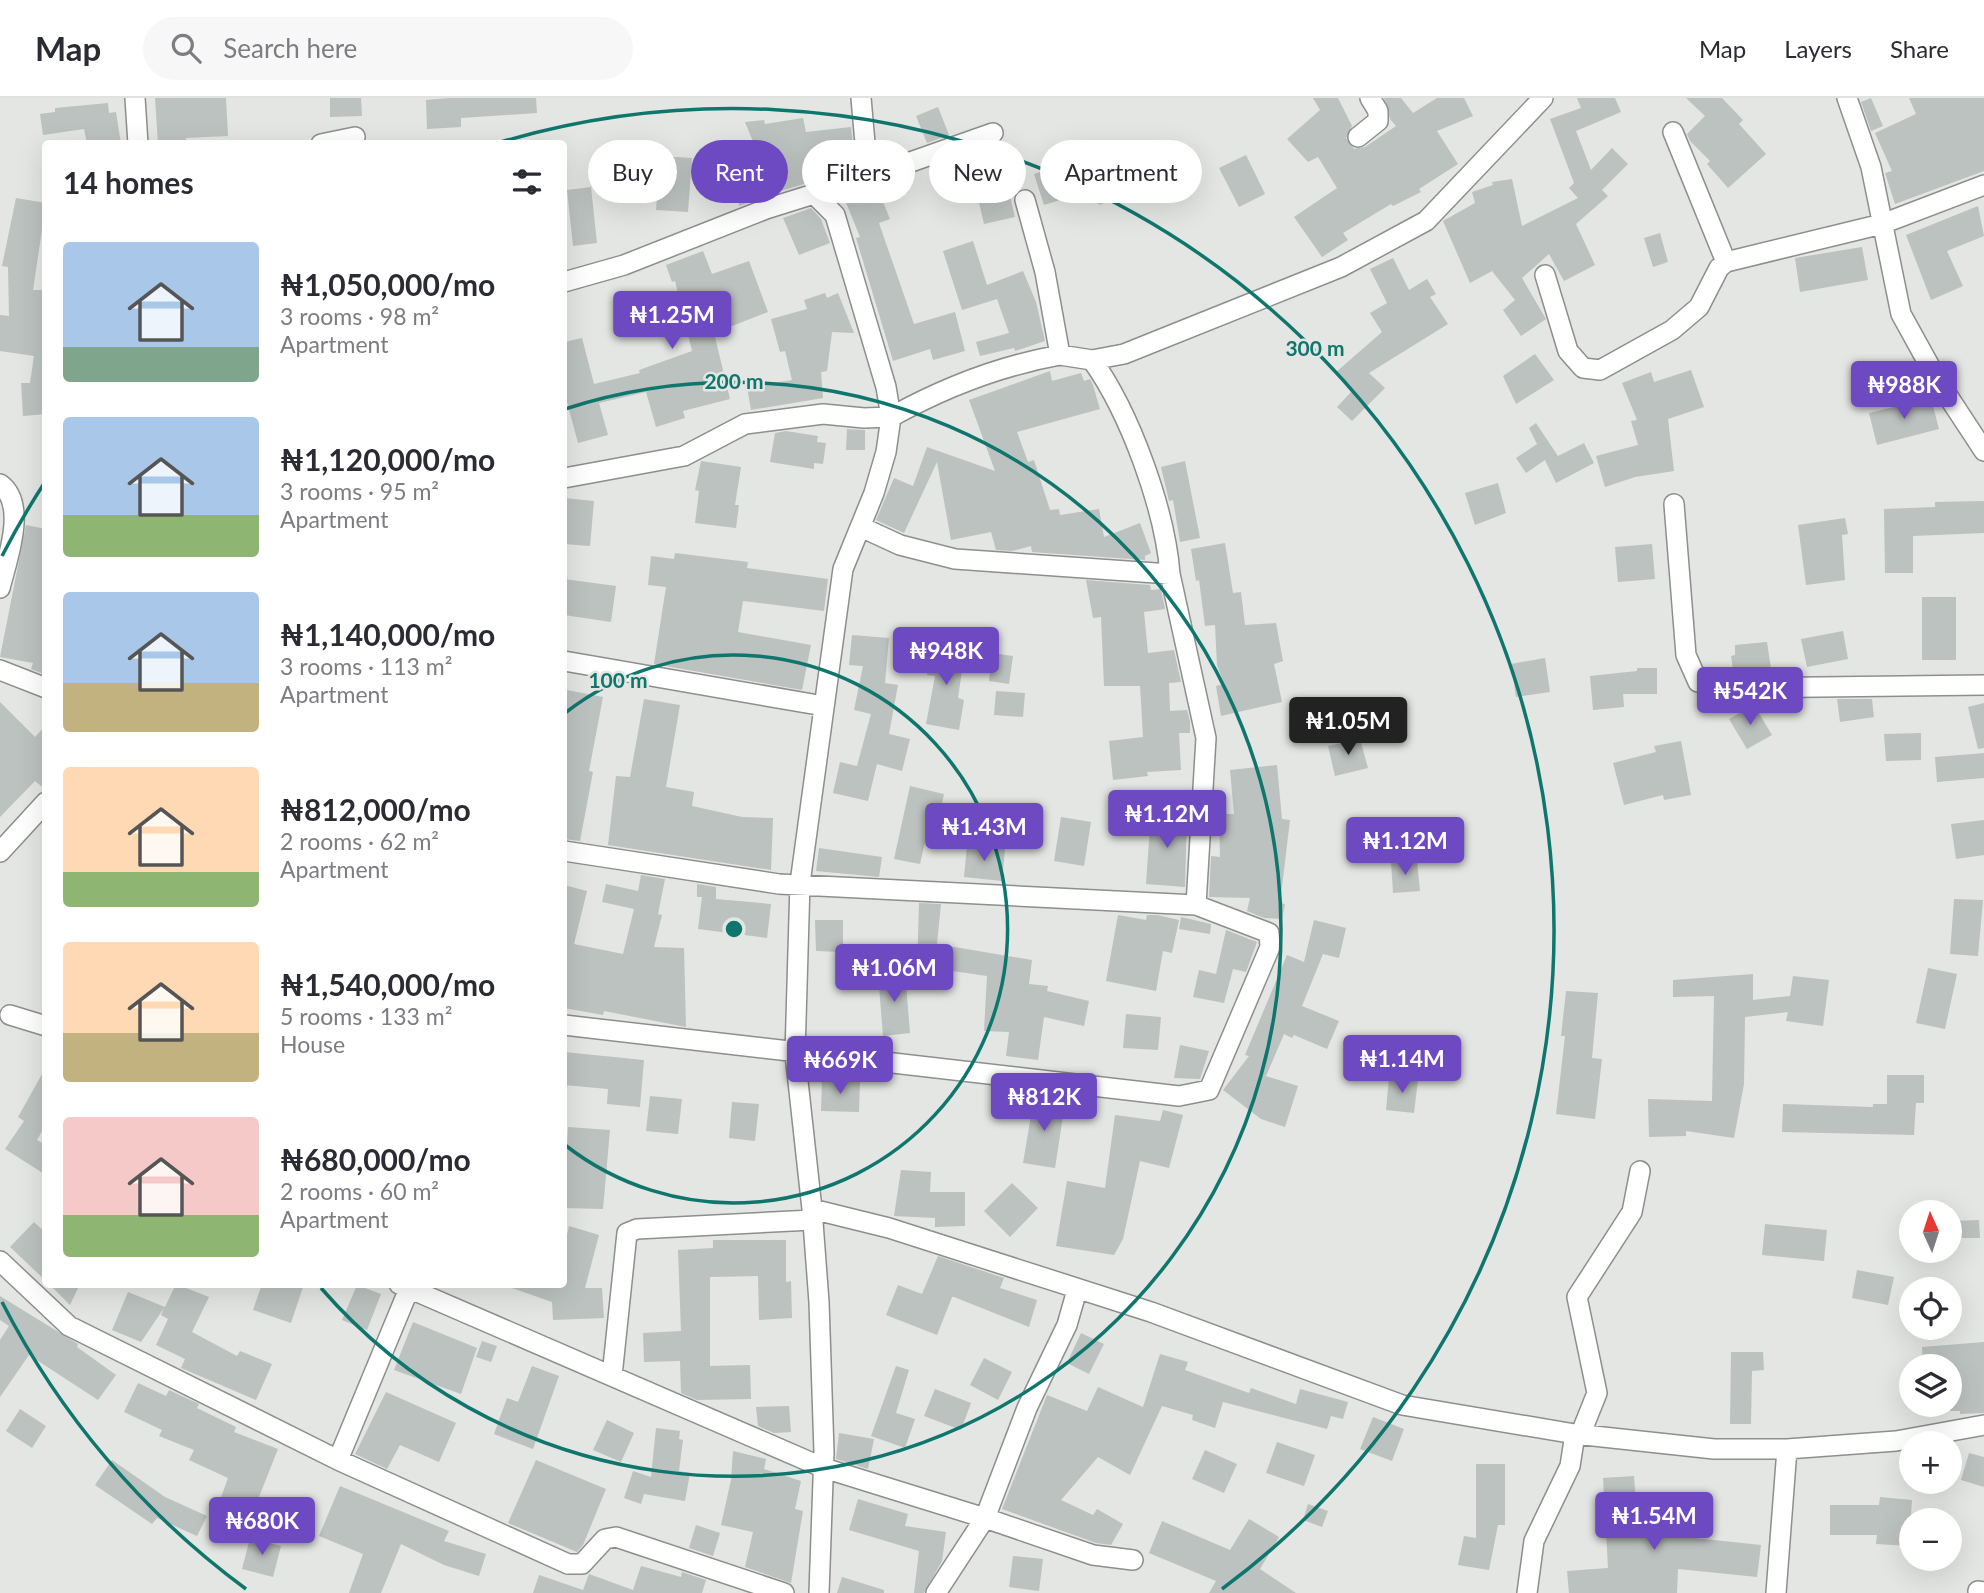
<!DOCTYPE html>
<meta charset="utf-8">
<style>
body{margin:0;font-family:Lato,sans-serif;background:#f7f7f7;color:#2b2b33;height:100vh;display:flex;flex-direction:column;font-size:26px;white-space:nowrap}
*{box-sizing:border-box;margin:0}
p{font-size:23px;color:#7c7c81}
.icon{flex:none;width:38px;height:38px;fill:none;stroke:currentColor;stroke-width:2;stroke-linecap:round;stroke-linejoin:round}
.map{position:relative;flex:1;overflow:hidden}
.sheet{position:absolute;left:42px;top:42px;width:525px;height:1148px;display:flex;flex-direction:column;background:#fff;border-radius:7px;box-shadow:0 7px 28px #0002}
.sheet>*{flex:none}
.hud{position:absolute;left:588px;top:42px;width:665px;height:63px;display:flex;gap:14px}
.needle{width:46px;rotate:357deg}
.fabs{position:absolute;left:1899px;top:1102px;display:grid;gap:14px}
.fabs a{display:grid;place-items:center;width:63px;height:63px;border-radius:50%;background:#fff;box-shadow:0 7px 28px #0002;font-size:35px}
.price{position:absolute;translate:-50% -60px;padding:0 16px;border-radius:7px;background:#6d49c2;color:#fff;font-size:23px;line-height:46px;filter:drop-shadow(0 2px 4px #0008)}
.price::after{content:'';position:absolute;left:50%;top:42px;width:21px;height:16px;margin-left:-10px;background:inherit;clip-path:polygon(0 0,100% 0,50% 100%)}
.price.on{background:#222;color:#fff}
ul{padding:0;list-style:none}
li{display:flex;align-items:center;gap:21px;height:175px;padding:0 21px}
li span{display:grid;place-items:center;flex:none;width:196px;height:140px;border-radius:7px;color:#555}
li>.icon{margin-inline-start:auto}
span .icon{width:84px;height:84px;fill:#fffc;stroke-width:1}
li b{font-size:30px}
h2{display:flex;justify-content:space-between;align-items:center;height:84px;padding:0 21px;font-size:30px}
.pill{padding:0 24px;border-radius:32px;background:#fff;box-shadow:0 7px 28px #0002;font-size:24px;line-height:63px}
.pill.on{background:#6d49c2;color:#fff}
header{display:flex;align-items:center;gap:42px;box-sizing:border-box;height:98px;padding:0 35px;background:#fff;border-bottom:2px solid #e1e1e2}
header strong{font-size:33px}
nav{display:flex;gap:38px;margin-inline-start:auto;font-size:24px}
.search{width:490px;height:63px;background:#f7f7f7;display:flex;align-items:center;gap:18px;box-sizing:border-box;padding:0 24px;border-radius:38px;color:#7c7c81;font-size:26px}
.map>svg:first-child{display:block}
</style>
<header>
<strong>Map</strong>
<div class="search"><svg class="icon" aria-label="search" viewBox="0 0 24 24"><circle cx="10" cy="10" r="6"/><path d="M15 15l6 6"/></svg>Search here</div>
<nav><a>Map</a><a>Layers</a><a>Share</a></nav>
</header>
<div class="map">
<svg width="1984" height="1495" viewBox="0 0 1984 1495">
<rect width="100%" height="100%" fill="#e3e6e2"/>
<path fill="#bcc2bf" d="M155,0H226L228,38L186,40L187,46H158Z
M330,0H361L362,18L330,19Z
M449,0H536L537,15L461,20V29L427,31L426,2Z
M1313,0H1338L1352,28L1346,40L1354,51L1365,49L1396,28L1390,21L1384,0H1401L1413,15L1437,0H1464L1473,18L1437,33L1458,66L1419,91L1421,94L1393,108L1391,106L1343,135L1348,142L1322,159L1294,119L1337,90L1318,59L1308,64L1287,41L1320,12Z
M1577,0H1615L1621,14L1576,33L1591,72L1612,50L1628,66L1602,92L1608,98L1576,126L1595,167L1564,183L1549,156L1522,180L1546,221L1521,238L1503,212L1515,202L1492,173L1470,185L1443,123L1475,105L1472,94L1493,87L1492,84L1512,81L1522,128L1578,100L1569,90L1574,85L1550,21L1581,10Z
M1686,0H1722L1743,22L1739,26L1766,56L1728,90L1707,66L1710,63L1690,43L1687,36L1705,18Z
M1871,0L1883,28L1871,33L1861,4Z
M1909,0H1984V73L1895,106L1885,75L1892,73L1875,35L1916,16Z
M108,5L109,15L116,14L121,46H87L84,31L43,37L40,16L55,14V10Z
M938,9L949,37L927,45L916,18Z
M803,20L806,34L851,29L855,66L812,71L814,83L774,95L745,24L764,22L765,26Z
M999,53L1015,119L984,126L969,61Z
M1097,54L1105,79L1123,73L1130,94L1099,107L1093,92L1044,107L1034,76Z
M1246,57L1265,96L1239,109L1219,70Z
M660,58L692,60L688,114L656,112Z
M746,58L753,103L739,108L735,59Z
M591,89L597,145L573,148L567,92Z
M877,89L890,121L879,125L914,226L955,214L965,253L933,262L930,251L893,263L856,140L860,139L845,102Z
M16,100L46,105L33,192H46V316L23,318L21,285H30L34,258L0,253V217L9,218L8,169L2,168Z
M1978,108L1984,138L1947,153L1963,188L1931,202L1906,137Z
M811,110L821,121L830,145L799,157L783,120Z
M1660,135L1668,164L1653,169L1644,140Z
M973,143L987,187L1023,173L1036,204L1045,243L1015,253L1014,250L980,258L976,244L1009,235L997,201L962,212L943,153Z
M1862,149L1868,182L1800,194L1795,160Z
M703,153L712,176L749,163L768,214L714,235L730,301L683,313L685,320L656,329L646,294L599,305L608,337L578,345L564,293V244L582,240L594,286L640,275L639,272L692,253L675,183L672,184L666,167Z
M1393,160L1409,192L1427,181L1436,196L1430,199L1448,226L1369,275L1385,290L1352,323L1337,309L1351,294L1335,275L1382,234L1370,215L1387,205L1370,171Z
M825,195L827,200L838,195L854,235L832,234L827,273L821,274L823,300L751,312L747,289L792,282L785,253L780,254L771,221L807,211L804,202Z
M1535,256L1554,282L1516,306L1503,278Z
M1691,272L1704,309L1668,321L1674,373L1635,379L1605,389L1596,358L1638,347L1631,323L1637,322L1622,285L1651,274L1654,284Z
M1050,273L1052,283L1081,275L1084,283L1090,281L1093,287L1100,311L1017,334L1028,364L1034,362L1050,412L1059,411L1060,417L1099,411L1104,439L1140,425L1151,455L1145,458V462L1032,454L1031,448L1012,453L996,452L991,434L951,442L937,364L904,435L876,422L894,380L913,388L927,349L995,373L969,302Z
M1931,300L1939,331L1877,347L1869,315Z
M1536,325L1558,358L1584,345L1594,365L1556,385L1545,362L1526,375L1516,360L1537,346L1529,330Z
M847,331L865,332V352H846Z
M786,333L818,338L817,344L826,345L823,366L814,365V371L770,364L775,335Z
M701,363L741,369L735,407H739L736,430L695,425L699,393L695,392Z
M1185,363L1200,440L1180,444L1173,402L1169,403L1161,369Z
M1498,385L1506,415L1475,427L1465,395Z
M564,400L594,403L590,448L564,446Z
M1984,403V435L1913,438V475H1885L1884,411L1935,409V404Z
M1845,420L1848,436L1842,437L1845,482L1806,487L1798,427Z
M26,427L46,431V577L31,571L33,565L0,559Z
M1225,445L1233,495L1241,494L1245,527L1276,525L1283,563L1274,566L1282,604L1221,618L1216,588L1224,586L1217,567L1215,527L1205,528L1199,482L1196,483L1191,451Z
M1652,446L1655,481L1618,484L1615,449Z
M675,455L748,464L747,470L828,481L824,513L743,503L738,534L811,547L802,592L654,566L666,489L648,487L651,458L674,461Z
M564,481L616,488L611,524L564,517Z
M1086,482L1150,487L1151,492L1161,491L1165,511L1144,514L1148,555L1174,552L1181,584L1169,585L1170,613L1187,612L1190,623V635H1179L1181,672L1147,674L1148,678L1113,682L1109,643L1143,639L1140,588H1104L1101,519L1093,520Z
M1922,499H1956V562H1922Z
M1843,533L1848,561L1807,569L1801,541Z
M852,537L889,540L885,585L898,587L889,636L910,641L902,673L877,666L868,703L833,695L840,664L857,668L871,616L854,612L863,568L849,567Z
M1767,544L1772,577L1734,578L1731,558L1735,557V547Z
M931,547L965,552L958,600L964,602L959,632L926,626L935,578L927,577Z
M992,555L1013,558L1009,586L989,583Z
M1545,560L1550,594L1516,599L1511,566Z
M1637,570H1657V596H1623L1624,609L1593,612L1590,578L1637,573Z
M567,592L603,599L589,673L593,674L580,743L564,741V612Z
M996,593L1025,595L1023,619L994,617Z
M644,601L680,607L666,689L694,694L692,708L742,719L773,720L771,772L608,747L616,678L630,679Z
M1837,601H1872L1874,619L1840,624Z
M0,604L35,639L46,627V692L35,683L0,719Z
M1984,605V650L1978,651L1968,609Z
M1754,607L1772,637L1747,651L1729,621Z
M1921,635V662L1886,663L1884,636Z
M1360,641L1368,670L1335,678L1328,648Z
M1681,643L1691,697L1664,702L1663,697L1624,707L1613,665L1656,654L1654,648Z
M1984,655V680L1937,684L1935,659Z
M1277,667L1282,721L1290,722L1280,805L1285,806L1282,821L1264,820L1247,813L1250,800L1209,799L1211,758L1220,759L1219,716H1234L1230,672Z
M910,688L944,696L937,729L929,727L920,766L894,761Z
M1151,714L1187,717L1185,789L1146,786Z
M1061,719L1091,724L1084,768L1054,763Z
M1984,722V757L1956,761L1951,726Z
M967,747L1005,751L1002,783L964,779Z
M819,750L882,759L879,779L816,773Z
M1417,762L1420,793L1393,795L1391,764Z
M641,777L665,781L658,816L662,817L654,849L684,850L686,929L604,913L603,917L564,910V787L587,793L574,846L623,856L634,811L602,804L606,786L638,793Z
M697,786L716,789V801L771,806L767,840L698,831L702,799H697Z
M1954,801L1983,802L1978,858L1950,856Z
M919,805L941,806L937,846L1032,862L1029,886L1048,888L1047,893L1089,903L1084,928L1044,919L1038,962L1006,958L1009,934L984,933L987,878L939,871L938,875L917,873Z
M1118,817L1146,822L1147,817H1157L1179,822L1172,855L1163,853L1156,893L1106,883Z
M1181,819L1211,826L1210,836L1179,831Z
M815,822H843V854L816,853Z
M1314,822L1346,830L1339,860L1323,856L1302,908L1339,923L1327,951L1294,937L1292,940L1284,936L1266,978L1298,988L1285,1029L1261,1021L1223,992L1249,958L1245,957L1287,857L1304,864Z
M1226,832L1257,844L1246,874L1233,871L1224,905L1193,899L1199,872L1216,876Z
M1928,870L1957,876L1945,931L1916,925Z
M905,874L910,935L883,938L878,876Z
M1753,876V902L1790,898L1793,878L1829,882L1823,928L1786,923L1788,914L1745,919L1744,986L1734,1040L1686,1033V1038L1649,1039L1648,1001L1712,1003L1714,898L1673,899V882Z
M1566,893L1598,895L1592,960L1602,961L1595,1021L1556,1016L1565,938H1561Z
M1126,916L1161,919L1158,952L1123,950Z
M1180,947L1209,953L1200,981L1174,980Z
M564,954L644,962L640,1009L607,1006L608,991L564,987Z
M46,969V1026L37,1042L46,1047V1077L5,1051L24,1023L18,1019Z
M1887,977H1924V1005H1916L1914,1037L1782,1034L1783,1006L1873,1009V1006H1887Z
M1389,979L1418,982L1414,1015L1386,1012Z
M822,981L860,982L859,1014L821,1013Z
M650,998L682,1001L678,1036L646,1033Z
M1034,1000L1065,1005L1055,1070L1023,1065Z
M732,1004L759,1006L755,1043L729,1040Z
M1163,1012L1183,1017L1169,1070L1140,1063L1123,1141L1114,1157L1056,1148L1067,1083L1105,1090L1115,1017L1160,1023Z
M568,1029L610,1032L603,1111L564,1110Z
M901,1072L931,1074L930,1094H965V1128L935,1129V1120L894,1118Z
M1012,1085L1038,1110L1010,1139L984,1113Z
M1979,1122L1980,1140H1953V1123Z
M34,1124L46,1135V1183L10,1149Z
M1765,1126L1827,1132L1824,1163L1762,1157Z
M569,1128L599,1137L585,1190H602L604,1220L553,1222L552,1204L509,1189V1186H564V1149Z
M713,1142H786V1184L791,1183L792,1220L759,1222L758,1178L710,1179V1268L750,1267L751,1301L697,1302L681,1295L680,1263L644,1264L643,1235L681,1233L678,1152L713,1150Z
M938,1158L1004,1180L1000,1190L1037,1202L1029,1229L954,1199H952L937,1237L886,1217L898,1187L922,1196Z
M1857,1172L1894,1179L1888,1207L1852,1200Z
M49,1186H80L70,1207Z
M176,1186L209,1199L192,1234L237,1258L240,1253L272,1266L256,1302L181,1270L185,1261L156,1247L168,1221L161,1217L164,1210L141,1244L112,1232L128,1194L165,1209Z
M262,1186H304L291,1225L253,1212Z
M357,1187L381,1196L367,1232L342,1222Z
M0,1198L78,1246L77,1249L116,1277L98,1302L29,1257L0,1299V1242L9,1228L0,1222Z
M413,1224L477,1250L461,1296L394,1272Z
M1081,1235L1104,1246L1089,1276L1067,1265Z
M482,1243L497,1248L491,1264L476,1259Z
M1984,1244V1315L1960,1316V1313H1950V1269H1923L1922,1249Z
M1731,1254H1763L1764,1272L1752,1273L1751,1326H1730Z
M1160,1256L1188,1264L1185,1272L1249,1295L1251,1290L1296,1306L1300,1291L1348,1304L1343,1321L1331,1318L1327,1331L1223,1304L1215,1330L1192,1322L1193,1317L1162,1308L1130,1377L1098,1359L1061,1402L1093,1417L1097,1411L1123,1426L1111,1447L1096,1445L1002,1411L1047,1297L1087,1313L1098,1289L1143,1309Z
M984,1260L1012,1274L998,1302L970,1287Z
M532,1268L559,1278L533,1351L494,1336L507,1300L518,1304Z
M896,1268L909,1272L896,1315L915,1321L905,1350L871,1338Z
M138,1285L166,1298L169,1292L199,1306L197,1310L236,1329L234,1334L278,1351L253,1414L220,1402L228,1380L189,1362L194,1352L159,1338L162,1332L124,1314Z
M935,1291L971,1305L961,1332L924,1318Z
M386,1294L456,1325L439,1364L400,1347L387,1371L355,1356Z
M789,1308L791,1334L774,1335L758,1328L756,1309Z
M20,1311L46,1328L32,1350L6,1333Z
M1373,1319L1404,1331L1392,1363L1360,1351Z
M607,1322L634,1335L621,1364L593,1352Z
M656,1330L680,1333L679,1341L683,1342L679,1373L690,1375L685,1403L644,1396L641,1406L624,1400L633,1373L651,1379Z
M839,1335L874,1341L868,1371L836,1361Z
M1277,1344L1315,1357L1304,1388L1266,1375Z
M1205,1352L1237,1366L1224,1395L1192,1381Z
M733,1353L766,1361L764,1371L801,1383L795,1411L803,1413L791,1485L745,1469L753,1434L721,1427L731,1382Z
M1969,1355L1984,1359V1389L1961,1382Z
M112,1362L165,1399L207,1418L197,1438L157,1420L152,1426L95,1387Z
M536,1362L606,1391L583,1447L577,1454L508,1425Z
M1476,1366H1505V1427H1498L1489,1472L1458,1467L1464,1438L1476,1440Z
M1634,1378L1638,1434L1761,1447L1757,1479L1678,1471L1677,1495H1569L1567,1473L1608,1470L1603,1380Z
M340,1388L449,1433L444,1443L486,1456L479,1478L444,1467L401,1446L381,1495H349L363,1456L319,1438Z
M1880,1399L1912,1402L1909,1448L1876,1446L1877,1437H1830V1407H1879Z
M858,1401L908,1416L905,1428L946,1434L942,1463L924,1495H914L919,1453L849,1432Z
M1308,1406L1328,1413L1322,1429L1303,1422Z
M1249,1421L1279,1439L1260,1471L1296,1495H1209L1216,1483L1149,1455L1162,1423L1230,1452Z
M696,1427L720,1435L713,1458L689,1450Z
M250,1440L281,1448L273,1479L242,1471Z
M1013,1458L1043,1461L1039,1493L1009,1489Z
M641,1468L681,1479L682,1474L706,1482L702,1495H533L539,1477L583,1492L589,1476L633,1492Z
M842,1479L884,1492V1495H837Z"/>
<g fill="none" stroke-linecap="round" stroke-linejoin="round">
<g stroke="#8c8f8b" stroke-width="22">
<path id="minor" d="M135,0L138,46
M1847,0L1871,69L1901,216L1938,283L1984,353
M1673,34L1726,164
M1358,39L1378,23V13L1370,0
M321,46L355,39
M868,79L993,35
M1545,177L1568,253L1583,270L1600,272L1672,232L1699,209L1719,170L1726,164L1882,126L1984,87
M564,184L624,167L766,111L868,79L861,0
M1060,257L1092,262L1124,256L1341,169L1426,123L1543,0
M1092,262C1130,315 1165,411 1170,476
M564,380L684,358L745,326L823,316L864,320L891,319L886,289L835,117L816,98
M0,386C28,406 7,462 0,490
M1674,406L1686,557L1698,584L1726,590L1984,587
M861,429L900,447L955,461L1170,476L1206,640L1196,807
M564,563L824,608
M0,572L46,590
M564,753L779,786L1196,807L1269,835L1270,849L1209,992L1179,998L564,927
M0,754L46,704
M10,917L46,928
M812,1111L889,1130L1151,1214L1402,1307L1575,1336L1714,1351H1787L1896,1343L1984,1327
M0,1163L69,1228L338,1362L568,1466H582L605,1441L616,1439L784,1495
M399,1186L824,1370L985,1420L1093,1457L1133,1462
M612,1278L627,1135L637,1131L812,1122
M1581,1335L1597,1295L1577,1199L1632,1114L1640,1073
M338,1362L411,1186
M1978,1493L1984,1494
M819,1495L824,1354L819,1204L812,1111L795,956L800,785L843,471L874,395L886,354L891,319C945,289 999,268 1060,257L1045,174L1025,102
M936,1495L985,1420L1027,1310L1067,1227L1077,1192
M1527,1495L1534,1443L1570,1368L1575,1336
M1776,1495L1787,1351"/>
</g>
<use href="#minor" stroke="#fff" stroke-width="19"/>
</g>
<g fill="none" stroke="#0f766e" stroke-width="3.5">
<path d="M565 615A274 274 0 1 1 565 1047"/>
<path d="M565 311A547 547 0 1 1 321 1190"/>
<path d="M246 1491A821 821 0 0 1 2 1204M2 458A821 821 0 0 1 45 384M501 44A821 821 0 0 1 1222 1491"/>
</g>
<circle cx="734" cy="831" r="10" fill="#0f766e" stroke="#e3e6e2" stroke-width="3.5"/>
<g font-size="21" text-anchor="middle" font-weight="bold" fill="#0f766e" stroke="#e3e6e2" stroke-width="5" stroke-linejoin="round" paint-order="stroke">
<text x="1315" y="258">300 m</text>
<text x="734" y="291">200 m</text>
<text x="618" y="590">100 m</text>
</g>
</svg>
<div class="fabs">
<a><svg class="needle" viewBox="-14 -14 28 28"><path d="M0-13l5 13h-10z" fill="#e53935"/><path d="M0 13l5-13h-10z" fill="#7c7c81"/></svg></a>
<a><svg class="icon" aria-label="locate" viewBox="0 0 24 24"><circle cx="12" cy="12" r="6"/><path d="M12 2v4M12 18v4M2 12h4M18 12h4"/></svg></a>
<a><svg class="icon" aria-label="layers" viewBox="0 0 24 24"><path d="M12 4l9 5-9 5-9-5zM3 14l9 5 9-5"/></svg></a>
<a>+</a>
<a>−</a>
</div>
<b class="price" style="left:672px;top:253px">₦1.25M</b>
<b class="price" style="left:1904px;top:323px">₦988K</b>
<b class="price" style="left:946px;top:589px">₦948K</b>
<b class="price" style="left:1750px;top:629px">₦542K</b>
<b class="price on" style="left:1348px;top:659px">₦1.05M</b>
<b class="price" style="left:1167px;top:752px">₦1.12M</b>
<b class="price" style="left:984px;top:765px">₦1.43M</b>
<b class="price" style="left:1405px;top:779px">₦1.12M</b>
<b class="price" style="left:894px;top:906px">₦1.06M</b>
<b class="price" style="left:1402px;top:997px">₦1.14M</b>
<b class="price" style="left:840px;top:998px">₦669K</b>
<b class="price" style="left:1044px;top:1035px">₦812K</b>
<b class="price" style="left:1654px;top:1454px">₦1.54M</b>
<b class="price" style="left:262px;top:1459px">₦680K</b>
<div class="hud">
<a class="pill">Buy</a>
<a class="pill on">Rent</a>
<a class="pill">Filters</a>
<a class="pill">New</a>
<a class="pill">Apartment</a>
</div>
<section class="sheet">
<h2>14 homes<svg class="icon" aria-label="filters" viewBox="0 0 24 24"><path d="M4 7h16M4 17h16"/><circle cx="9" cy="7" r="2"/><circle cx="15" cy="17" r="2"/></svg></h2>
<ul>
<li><span style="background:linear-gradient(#a9c7e8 75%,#7fa58c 0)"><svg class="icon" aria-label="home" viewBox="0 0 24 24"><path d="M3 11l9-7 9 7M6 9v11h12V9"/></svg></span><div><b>₦1,050,000/mo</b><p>3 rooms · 98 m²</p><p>Apartment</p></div></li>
<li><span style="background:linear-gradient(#a9c7e8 70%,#8fb573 0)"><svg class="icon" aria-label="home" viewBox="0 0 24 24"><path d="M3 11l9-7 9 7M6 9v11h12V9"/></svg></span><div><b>₦1,120,000/mo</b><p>3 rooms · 95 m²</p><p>Apartment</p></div></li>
<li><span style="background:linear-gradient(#a9c7e8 65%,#c2b280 0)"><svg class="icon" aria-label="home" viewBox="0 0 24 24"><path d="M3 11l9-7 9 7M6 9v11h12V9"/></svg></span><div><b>₦1,140,000/mo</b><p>3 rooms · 113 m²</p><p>Apartment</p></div></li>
<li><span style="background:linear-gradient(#ffd9b3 75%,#8fb573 0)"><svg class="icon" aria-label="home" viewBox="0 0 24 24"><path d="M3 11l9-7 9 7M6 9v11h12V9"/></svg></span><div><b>₦812,000/mo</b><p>2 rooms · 62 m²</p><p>Apartment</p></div></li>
<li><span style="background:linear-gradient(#ffd9b3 65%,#c2b280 0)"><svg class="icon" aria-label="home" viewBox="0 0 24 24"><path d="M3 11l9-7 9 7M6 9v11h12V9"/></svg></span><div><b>₦1,540,000/mo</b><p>5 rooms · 133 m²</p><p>House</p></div></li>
<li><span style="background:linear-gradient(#f6c9c9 70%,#8fb573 0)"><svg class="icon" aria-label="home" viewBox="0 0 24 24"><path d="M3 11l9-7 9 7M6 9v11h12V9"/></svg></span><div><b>₦680,000/mo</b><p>2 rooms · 60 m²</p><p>Apartment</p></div></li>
</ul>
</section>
</div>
